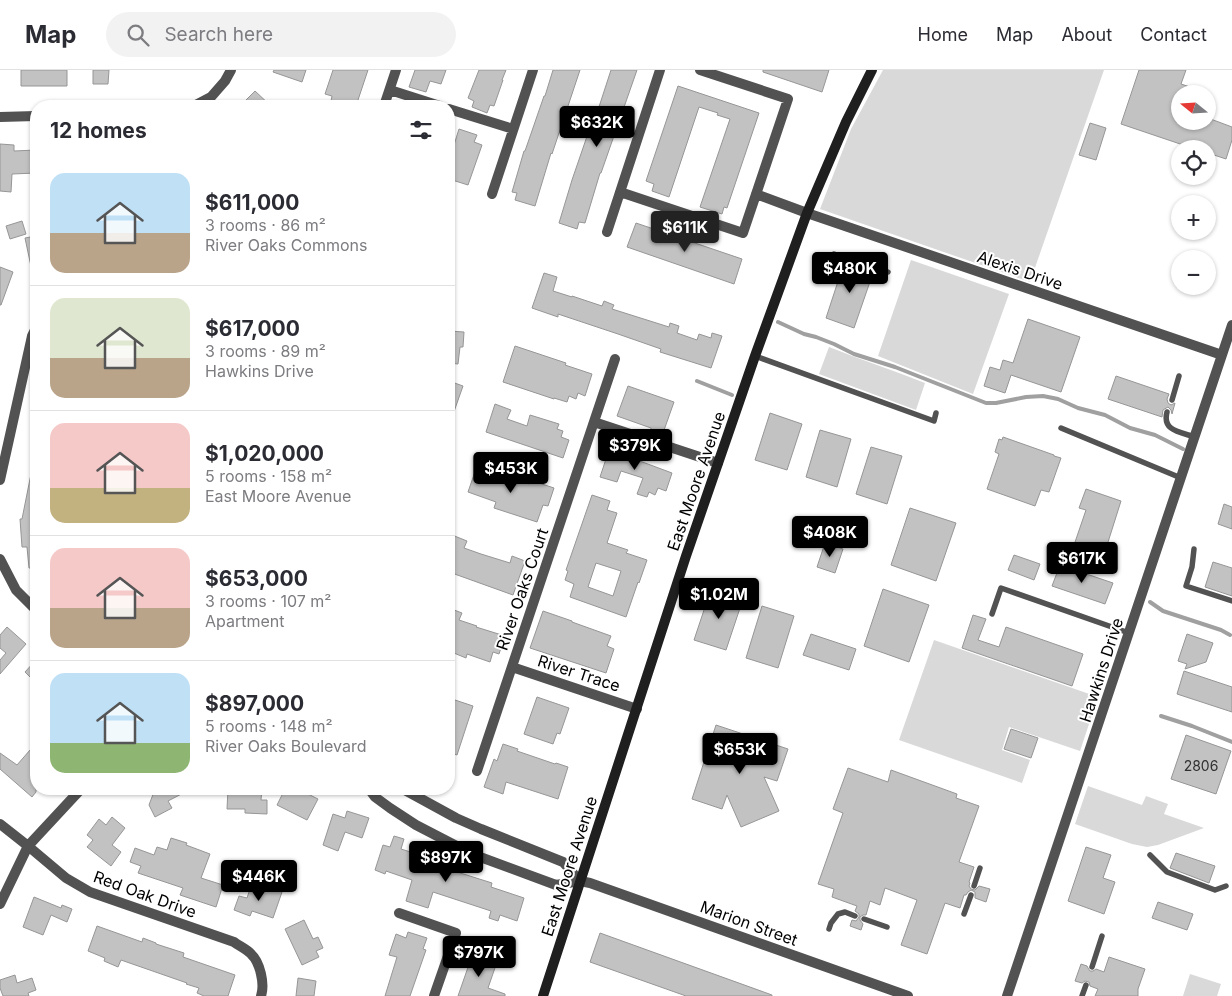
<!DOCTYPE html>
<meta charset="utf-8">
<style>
body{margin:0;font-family:Inter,sans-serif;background:#f2f2f3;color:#2b2b33;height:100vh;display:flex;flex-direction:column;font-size:19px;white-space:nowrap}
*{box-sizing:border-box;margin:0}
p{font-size:16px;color:#7c7c81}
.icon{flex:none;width:28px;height:28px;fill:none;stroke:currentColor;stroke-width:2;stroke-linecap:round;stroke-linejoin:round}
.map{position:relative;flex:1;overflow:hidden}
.details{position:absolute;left:30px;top:30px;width:425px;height:695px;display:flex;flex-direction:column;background:#fff;border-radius:20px;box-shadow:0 1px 4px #0004}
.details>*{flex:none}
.needle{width:32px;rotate:288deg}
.controls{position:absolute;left:1171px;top:15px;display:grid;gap:10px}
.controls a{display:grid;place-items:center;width:45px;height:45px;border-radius:50%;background:#fff;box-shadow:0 1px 4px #0004;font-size:25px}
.price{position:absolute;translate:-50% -42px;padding:0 11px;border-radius:5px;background:#000;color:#fff;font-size:16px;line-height:32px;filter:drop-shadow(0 1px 2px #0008)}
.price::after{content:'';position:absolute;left:50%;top:30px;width:15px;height:11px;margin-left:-8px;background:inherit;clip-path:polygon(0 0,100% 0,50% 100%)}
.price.current{background:#222;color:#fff}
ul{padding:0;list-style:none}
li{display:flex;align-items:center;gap:15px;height:125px;padding:0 20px}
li+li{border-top:1px solid #e1e1e2}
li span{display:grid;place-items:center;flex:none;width:140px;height:100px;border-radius:15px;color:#555}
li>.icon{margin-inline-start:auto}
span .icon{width:60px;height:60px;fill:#fffc;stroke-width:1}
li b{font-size:21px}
h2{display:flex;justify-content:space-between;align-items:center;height:60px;padding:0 20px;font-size:21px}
header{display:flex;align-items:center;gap:30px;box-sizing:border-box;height:70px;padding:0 25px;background:#fff;border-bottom:1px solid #e1e1e2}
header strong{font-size:24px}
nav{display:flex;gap:28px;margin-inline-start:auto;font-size:18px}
.search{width:350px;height:45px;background:#f2f2f3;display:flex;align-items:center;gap:12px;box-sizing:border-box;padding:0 18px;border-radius:28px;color:#7c7c81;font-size:19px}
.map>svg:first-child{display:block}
</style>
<header>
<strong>Map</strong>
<div class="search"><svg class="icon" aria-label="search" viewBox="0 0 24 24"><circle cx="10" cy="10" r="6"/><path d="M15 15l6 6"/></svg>Search here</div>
<nav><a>Home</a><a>Map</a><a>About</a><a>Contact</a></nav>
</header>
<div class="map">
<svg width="1232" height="926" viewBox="0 0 1232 926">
<rect width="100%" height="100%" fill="#fff"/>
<path fill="#d9d9d9" d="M883,0H1104L1030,212L820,139L851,59Z
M911,190L1009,224L973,324L878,286Z
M829,277C861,290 893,300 925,313L916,340L819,304Z
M934,570L1098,627L1080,681L1009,657L1002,680L1030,690L1022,713L899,670Z
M1088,716L1142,735L1146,726L1168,734L1164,744L1204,758L1158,775L1147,777L1132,774L1075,754Z
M1190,904L1221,914L1217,926H1183Z"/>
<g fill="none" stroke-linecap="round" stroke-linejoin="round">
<path stroke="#a0a0a0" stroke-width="4" d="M778,252L804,264L816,267L834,274L854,284L895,297L986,333H996L1026,327L1043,326L1058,329L1078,338L1105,345L1130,358L1155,365L1183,379
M697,311L732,325
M1150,532L1163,541L1221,560L1230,565
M1161,646L1192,656L1232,672"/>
</g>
<path fill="#c2c2c2" stroke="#969696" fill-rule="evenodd" d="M21,0H67V16H21Z
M93,0H109L108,14H93Z
M274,0H306L302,12L273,2Z
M333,0H368L357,33L352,31L350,36H345L331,31L332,26L325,24Z
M415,0H446L441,14L430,11L426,22L409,17Z
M479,0H506L502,10H503L494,36L490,35L487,43L472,37L474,31L468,28Z
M553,0H580L552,84L551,83L535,136L515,130L517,123L512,122L524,81H525L544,26H545Z
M611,0H637L601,103H600L585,153L579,152L577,159L559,153L572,110L595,43H597Z
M763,0H829L822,22L763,2Z
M1139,0H1186L1181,14L1205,22L1204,24H1180V51H1208V48L1232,57V70L1226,89L1208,83V79H1195L1121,54Z
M678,16L759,43L727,138L724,137L722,144L700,137L730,49L717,45L718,43L699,37L669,127L652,121L654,114L646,111Z
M255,21L271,36H240Z
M1090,53L1106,58L1096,90L1079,85Z
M459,59L477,65L474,72L482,75L468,115L449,109V91Z
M0,74L14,75V81L36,80V103L12,104L11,122L0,121Z
M22,151L26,164L10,169L6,156Z
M636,153L742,189L734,214L627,177Z
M36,166V200L32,201L25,168Z
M857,184L867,188L866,190H863L860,192V195L863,199V200L873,203L854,258L826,248L844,193L853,196L857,195L859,191L856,187Z
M0,197L13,202L1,235H0Z
M544,203L557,207L553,221L572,227V226L602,236L604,231L614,235L612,239L669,257L670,253L679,256L677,263L697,270L699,264L711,268L712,263L722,266L711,298L660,282L661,279L618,264L558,244V247L532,238Z
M1028,249L1080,267L1061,322L1011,305L1005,323L984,316L990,297L1000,300L1003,290L1013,293Z
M449,261L464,262L463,277H460L458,294L449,293Z
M515,276L566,293L565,295L592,304L585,326L578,323L576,329L569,326L567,332L554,328V329L503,312Z
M1116,306L1169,324L1167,329L1168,333L1171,335L1175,333L1172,344L1171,340L1168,337L1163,340L1162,347L1108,329Z
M449,311L463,316L450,353L449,352Z
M628,316L674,332L663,363L651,359V358L617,346Z
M495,334L511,340L507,349L527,356L530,345L559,354L557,359L563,361L561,367L569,370L563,388L486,362Z
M770,343L802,354L787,400L755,390Z
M820,360L851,369L837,417L806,407Z
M1003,367L1054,385V386L1061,388L1049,422L1041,420L1035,436L987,419L999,384L995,382L999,369L1002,370Z
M611,374L631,381L629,387L672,403L666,421L658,418L655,425L649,422L647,427L637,424L643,408L621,401L617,412L600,407Z
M871,377L902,386L887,434L856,424Z
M477,396L529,414L530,410L554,418L548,436L543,435L537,452L494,438L496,432L468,422Z
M32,399L36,400V498H29L27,477H22L20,449H22Z
M1086,419L1121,431L1103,488L1073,478L1086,440L1079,438Z
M592,425L610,431L607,440L617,443L607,473L628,480L626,483L647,490L639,513L638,512L626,547L570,527L574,514L565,510L568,501L566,500ZM596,493L621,501L613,526L588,517Z
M1224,434L1232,437V459L1218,454Z
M910,438L956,453L936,511L891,495Z
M452,465L467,471L464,478L481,484L510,493L512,486L525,491L513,525L449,502V474Z
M825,473L843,479L835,503L817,497Z
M1014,485L1040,494L1034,510L1008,500Z
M1213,492L1232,498V526L1205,517Z
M1060,495L1113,513L1105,534L1052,516Z
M711,519L743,529L726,580L694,570Z
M883,519L929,535L909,592L864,576Z
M762,536L794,546L778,598L746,588Z
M449,538L462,543L459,550L477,556L476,557L505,566L499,584L493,582L490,592L467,584L466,588L449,581Z
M543,541L572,551V552L611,566L607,576L614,579L606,603L530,578Z
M973,545L986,549L978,570L999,577L1006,557L1083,584L1072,616L962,578Z
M7,557L26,574L0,604V590L6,583L0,578V565Z
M811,564L856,579L849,600L803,585Z
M1187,564L1213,573L1206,592L1185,599L1187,594L1178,591Z
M36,590V613L25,602Z
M1184,601L1232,617V642L1177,624Z
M537,627L569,638L560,664L557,663L553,674L524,664Z
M449,628L473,636L457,685L449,682Z
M716,655L788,679L777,711L764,707L779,741L741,757L727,725L722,739L692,729Z
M1011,659L1038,668L1031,688L1004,679Z
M1186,665L1231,681L1216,724L1171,709Z
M503,674L518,679L517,681L555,694L556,693L568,697L558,729L506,712L503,724L484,717L494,689L497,691Z
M30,680L36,686V722L32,727L0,699V683L17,695Z
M848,698L888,712L891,700L957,724L956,728L979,736L959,792L974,797L969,812L970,813L969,816L971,819L975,820L979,816L990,819L986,832L975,828V822L971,820L968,822L966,825H964L960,838L945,833L927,884L901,875L917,830L885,818L880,835L870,831L866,845H863L860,847V850L863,854L861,860L850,856L852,850L856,851L859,847V844L855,841L857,836L832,827L834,819L818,814L843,743L833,739Z
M155,719H191L168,731L172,738L155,747L149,735Z
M228,719H262L261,730H267V744L245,743V739H227Z
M285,719H289L296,722L298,719L318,729L307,750L277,735Z
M347,741L369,748L362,768L345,762L338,781L323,775L333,744L345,748Z
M112,747L125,758L112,775L121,782L111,796L87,777L93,770L87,765L99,749L106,755Z
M394,766L404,769L401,779L417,784L415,789L439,797L440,795L454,800V801L492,813L491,817L524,828L517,851L500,845L498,851L489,848L491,841L433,822L428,838L406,831L412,810L386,801L385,804L375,800L383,775L390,777Z
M171,768L187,773L186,775L210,784L201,808L223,815L216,837L180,825L183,818L138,803L141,796L130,792L135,778L154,785L157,777L167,780Z
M1086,777L1111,785L1103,808L1115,812L1104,844L1068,831Z
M1176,783L1215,796L1209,813L1170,798Z
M251,816L261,819L263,816L282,822L273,848L252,841L250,846L234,840L239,826L247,828Z
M34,827L61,838L62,835L72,839L67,852L51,845L43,865L23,857Z
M1158,832L1193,844L1187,860L1152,848Z
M304,850L313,869L318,867L323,878L316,881L319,887L302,895L285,859Z
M97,856L142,872L143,868L156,873V874L184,883L183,887L235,905L228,926H204L197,923L199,918L186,914L187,913L121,890L118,897L104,891L105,888L88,881Z
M408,862L427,868L423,879L426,880L410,926H385L397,887L389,885L396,864L406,868Z
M600,863L772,925V926H686L590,892Z
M473,883L497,892L488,918L505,924V926H458Z
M1109,887L1145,899L1138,919V926H1095L1098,919L1090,916L1089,912L1085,911L1082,913L1075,911L1081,894L1087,896L1088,898L1090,901H1093L1096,899L1104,902Z
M15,905L17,913L32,908L36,920L28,923L29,926H3L0,918V910Z
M298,908L316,911L314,926H296Z"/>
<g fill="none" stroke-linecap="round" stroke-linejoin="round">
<path stroke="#525252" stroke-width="5.5" d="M834,184L854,191
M864,194L888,202
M755,286L934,351L936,343
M1172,330L1179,306
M1167,342C1162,361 1180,362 1195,367
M1061,358L1181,408
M1194,479L1192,497L1186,516L1232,531
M992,544L1001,518L1129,563
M1150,785L1167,802L1215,820L1226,816
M974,816L980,798
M964,844L971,825
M864,849L887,857
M829,859L831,853L838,844L845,842L855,846
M1092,897L1102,866
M1082,926L1086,915"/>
<path stroke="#525252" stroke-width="10" d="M390,20L440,36
M194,36L211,27L225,11L231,0
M384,36L396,0
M449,39L513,59
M0,47L36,46
M620,122L743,163L788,29L700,0
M492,124L533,0
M756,124L807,143L1222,285
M607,162L660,0
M594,352L718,393
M0,410L32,266L36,258
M0,489L16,520L36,540
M512,597L637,639
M477,701L615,289
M369,719L375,727L390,738L416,755L472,784L556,815L580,811L590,813L908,926
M403,719L456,748L481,759L563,792L580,811
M0,754L28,776L66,808L90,822L234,872C239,876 247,879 251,884C260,892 265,914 261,926
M0,834L28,776L81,719
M399,843L456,863L434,926
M1007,926L1232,255"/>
<path stroke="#1f1f1f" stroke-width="10" d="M543,926L686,486L755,286L807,143L846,52L872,0"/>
</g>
<g text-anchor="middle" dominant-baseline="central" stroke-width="4" stroke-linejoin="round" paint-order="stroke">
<g font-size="14" fill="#303030">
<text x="1201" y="695">2806</text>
</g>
<g font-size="16" fill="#000" stroke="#fff">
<text transform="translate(1020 200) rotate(19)">Alexis Drive</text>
<text transform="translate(696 411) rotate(-71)">East Moore Avenue</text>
<text transform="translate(522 519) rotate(-71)">River Oaks Court</text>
<text transform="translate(1101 600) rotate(-72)">Hawkins Drive</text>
<text transform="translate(579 603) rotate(18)">River Trace</text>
<text transform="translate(569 796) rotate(-72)">East Moore Avenue</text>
<text transform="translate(145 824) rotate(20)">Red Oak Drive</text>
<text transform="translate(749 853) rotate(20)">Marion Street</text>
</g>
</g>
</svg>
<div class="controls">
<a><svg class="needle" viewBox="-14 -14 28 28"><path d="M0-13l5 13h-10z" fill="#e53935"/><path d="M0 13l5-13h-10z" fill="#7c7c81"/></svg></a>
<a><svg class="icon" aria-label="locate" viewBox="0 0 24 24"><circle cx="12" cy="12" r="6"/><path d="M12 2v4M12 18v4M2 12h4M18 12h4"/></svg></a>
<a>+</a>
<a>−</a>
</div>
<b class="price" style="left:597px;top:78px">$632K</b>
<b class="price current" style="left:685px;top:183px">$611K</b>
<b class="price" style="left:850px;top:224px">$480K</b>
<b class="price" style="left:635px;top:401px">$379K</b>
<b class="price" style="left:511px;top:424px">$453K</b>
<b class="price" style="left:830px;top:488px">$408K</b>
<b class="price" style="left:1082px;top:514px">$617K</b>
<b class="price" style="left:719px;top:550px">$1.02M</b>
<b class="price" style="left:740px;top:705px">$653K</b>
<b class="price" style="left:446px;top:813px">$897K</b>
<b class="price" style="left:259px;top:832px">$446K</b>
<b class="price" style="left:479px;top:908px">$797K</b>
<section class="details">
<h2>12 homes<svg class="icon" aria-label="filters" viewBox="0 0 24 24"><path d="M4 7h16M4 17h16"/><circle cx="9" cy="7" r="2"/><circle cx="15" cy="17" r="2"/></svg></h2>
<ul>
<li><span style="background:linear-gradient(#bfe0f5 60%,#b9a48a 0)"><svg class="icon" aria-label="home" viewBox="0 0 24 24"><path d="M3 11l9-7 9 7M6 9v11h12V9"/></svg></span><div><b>$611,000</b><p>3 rooms · 86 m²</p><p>River Oaks Commons</p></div></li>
<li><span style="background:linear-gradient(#dfe7d0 60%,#b9a48a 0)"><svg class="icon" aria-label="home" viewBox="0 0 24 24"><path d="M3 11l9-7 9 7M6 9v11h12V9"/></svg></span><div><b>$617,000</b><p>3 rooms · 89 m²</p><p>Hawkins Drive</p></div></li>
<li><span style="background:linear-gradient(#f6c9c9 65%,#c2b280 0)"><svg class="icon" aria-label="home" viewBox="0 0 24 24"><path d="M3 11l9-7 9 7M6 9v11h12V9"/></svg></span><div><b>$1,020,000</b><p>5 rooms · 158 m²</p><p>East Moore Avenue</p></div></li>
<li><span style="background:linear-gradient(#f6c9c9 60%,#b9a48a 0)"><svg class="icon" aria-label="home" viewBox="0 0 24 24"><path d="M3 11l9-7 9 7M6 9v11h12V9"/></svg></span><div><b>$653,000</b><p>3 rooms · 107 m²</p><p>Apartment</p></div></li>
<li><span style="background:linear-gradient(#bfe0f5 70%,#8fb573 0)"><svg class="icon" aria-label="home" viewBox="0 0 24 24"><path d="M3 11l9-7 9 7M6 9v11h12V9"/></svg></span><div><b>$897,000</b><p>5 rooms · 148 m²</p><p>River Oaks Boulevard</p></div></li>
</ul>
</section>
</div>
